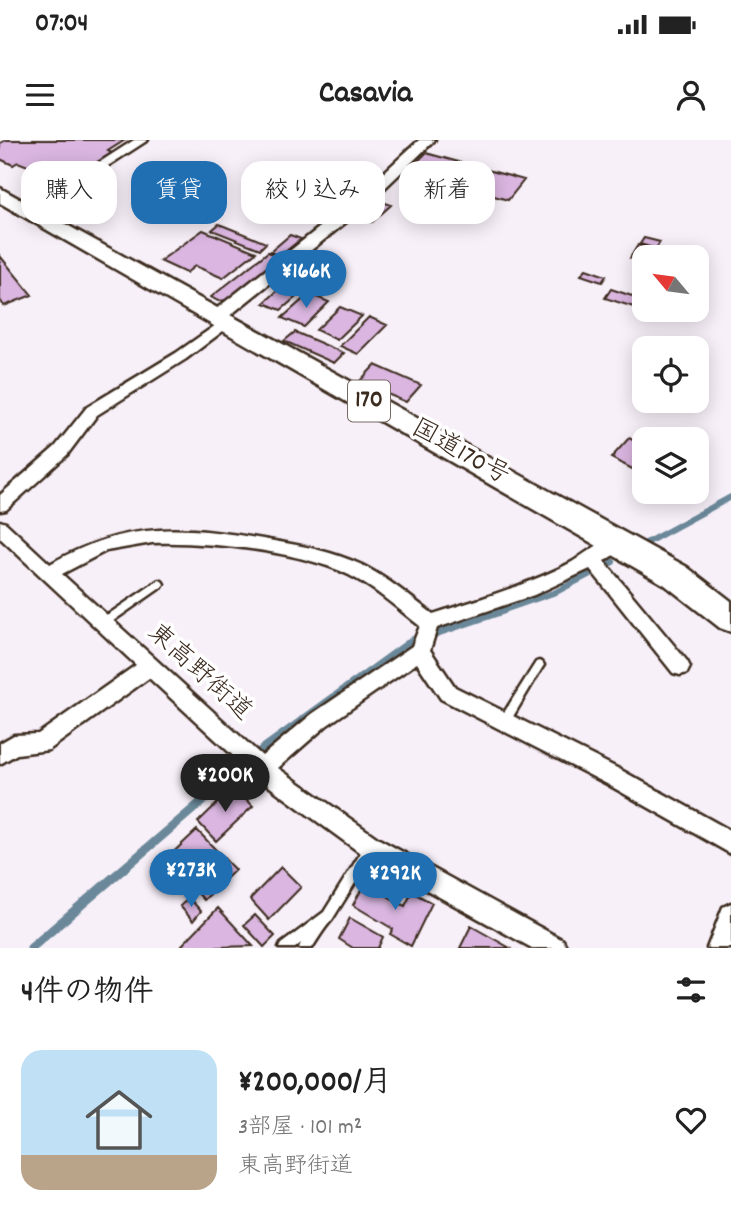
<!DOCTYPE html>
<html lang="ja">
<meta charset="utf-8">
<style>
body{margin:0;font-family:Dekko,"Klee One",sans-serif;background:#f2f2f2;color:#222;height:100vh;display:flex;flex-direction:column;font-size:26px;white-space:nowrap}
*{box-sizing:border-box;margin:0}
p{font-size:23px;color:#767676}
.icon{flex:none;width:38px;height:38px;fill:none;stroke:currentColor;stroke-width:2;stroke-linecap:round;stroke-linejoin:round}
.map{position:relative;height:808px;overflow:hidden}
.panel{display:flex;flex-direction:column;background:#fff;flex:1}
.panel>*{flex:none}
.guide{position:absolute;left:21px;top:21px;width:690px;height:63px;display:flex;gap:14px}
.needle{width:46px;rotate:299deg}
.controls{position:absolute;left:632px;top:105px;display:grid;gap:14px}
.controls a{display:grid;place-items:center;width:77px;height:77px;border-radius:14px;background:#fff;box-shadow:0 4px 18px #0003;font-size:35px}
.price{position:absolute;translate:-50% -60px;padding:0 16px;border-radius:24px;background:#1f6fb2;color:#fff;font-size:23px;line-height:46px;filter:drop-shadow(0 2px 4px #0008)}
.price::after{content:'';position:absolute;left:50%;top:42px;width:21px;height:16px;margin-left:-10px;background:inherit;clip-path:polygon(0 0,100% 0,50% 100%)}
.price.on{background:#222;color:#fff}
ul{padding:0;list-style:none}
li{display:flex;align-items:center;gap:21px;height:175px;padding:0 21px}
li span{display:grid;place-items:center;flex:none;width:196px;height:140px;border-radius:21px;color:#555}
li>.icon{margin-inline-start:auto}
span .icon{width:84px;height:84px;fill:#fffc;stroke-width:1}
li b{font-size:30px}
h2{display:flex;justify-content:space-between;align-items:center;height:84px;padding:0 21px;font-size:30px}
.pill{padding:0 24px;border-radius:21px;background:#fff;box-shadow:0 4px 18px #0003;font-size:24px;line-height:63px}
.pill.on{background:#1f6fb2;color:#fff}
.status{display:flex;justify-content:space-between;align-items:center;height:49px;padding:0 35px;background:#fff;direction:ltr}
.status svg{height:19px;fill:currentColor}
header{display:flex;justify-content:space-between;align-items:center;height:91px;padding:0 21px;background:#fff;font-size:32px;font-weight:800}
.map>svg:first-child{display:block}
</style>
<div class="status"><b>07:04</b><svg viewBox="0 0 49 12"><path d="M0 12V9h3v3zM5 12V6h3v6zM10 12V3h3v9zM15 12V0h3v12zM26 1h20v11H26zM47 4h2v5h-2z"/></svg></div>
<header><svg class="icon" aria-label="menu" viewBox="0 0 24 24"><path d="M4 6h16M4 12h16M4 18h16"/></svg>Casavia<svg class="icon" aria-label="person" viewBox="0 0 24 24"><circle cx="12" cy="8" r="4"/><path d="M4 21q1-7 8-7t8 7"/></svg></header>
<div class="map">
<svg width="731" height="808" viewBox="0 0 731 808">
<rect width="100%" height="100%" fill="#f8f0f9"/>
<filter id="ink" filterUnits="userSpaceOnUse"><feTurbulence type="fractalNoise" baseFrequency=".0143" numOctaves="2"/><feDisplacementMap in="SourceGraphic" scale="14" xChannelSelector="R" yChannelSelector="G"/><feConvolveMatrix kernelMatrix="1 2 1 2 8 2 1 2 1" color-interpolation-filters="sRGB"/></filter>
<g filter="url(#ink)">
<g fill="none" stroke-linecap="round" stroke-linejoin="round">
<path stroke="#6b8899" stroke-width="6" d="M646,403L731,357
M498,472L556,452L613,422"/>
<path stroke="#6b8899" stroke-width="9" d="M31,808L262,610L414,500L503,470"/>
</g>
<path fill="#dab6e0" stroke="#3b2a1e" stroke-width="2" d="M6,0H125L108,11L112,13L55,48L37,41L48,34L18,22L13,25L0,19V3Z
M426,13L524,40L508,60L428,37L435,30L415,24Z
M411,26L426,31L420,38L405,33Z
M375,59L391,65L372,82L356,76Z
M219,84L266,103L260,109L212,90Z
M203,90L256,112L223,138L195,126L186,133L160,121Z
M290,95L301,99L280,116L270,112Z
M644,98L660,102L656,109L640,104Z
M638,105L665,113L662,117H644V123L630,118Z
M268,112L280,117L227,160L218,161L211,157Z
M0,116L32,155L4,166L0,160Z
M294,127L302,131L288,143L279,139Z
M586,129L606,136L602,142L581,135Z
M285,144L303,151L281,170L264,163Z
M611,149L644,160V170H662L659,175L605,158Z
M309,154L329,162L304,187L282,178Z
M340,167L362,176L337,200L316,190Z
M369,177L387,185L358,214L340,206Z
M295,192L344,213L334,223L284,201Z
M375,225L421,245L406,262L359,242Z
M629,298L644,306V335L611,318Z
M234,647L253,666L216,701L198,682Z
M197,690L235,730L204,760L166,719Z
M281,727L301,747L269,780L250,759Z
M365,743L405,766L412,752L432,763L411,806L390,794L393,789L353,765Z
M189,758L201,771L193,781L180,766Z
M218,768L253,806L185,808L182,805Z
M255,775L275,796L264,807L244,785Z
M350,778L383,797L378,808H353L339,799Z
M471,786L510,808H460Z"/>
<g fill="none" stroke-linecap="round" stroke-linejoin="round">
<g stroke="#3b2a1e" stroke-width="5">
<path id="service" d="M159,440L162,441L164,444L162,447L106,486L103,487L100,486L98,483L100,480Z
M539,521L542,522L544,525L542,528L508,585L504,587L500,585L499,582L500,579L536,522Z
M371,701L375,703L377,707L375,711L332,780C325,787 318,799 312,808H299L301,803L295,808H279L281,804L324,772L367,703Z"/>
</g>
<g stroke="#3b2a1e" stroke-width="5">
<path id="minor" d="M134,0H148L34,74H26L24,71Z
M226,178L233,182L231,185L186,219L97,275L67,315L6,370L0,371V355L55,307L87,267L176,213Z
M0,381L6,383L50,424C128,379 189,386 274,401C304,406 334,412 362,425C388,438 410,457 433,474C480,459 528,445 572,422C585,414 610,393 625,398L628,403L625,408L604,421L687,521L690,527L687,533L680,535L673,533L590,429L534,455L437,488L430,510L455,547L621,630L731,691V714L607,644L441,559L417,523L326,586L278,628L379,699L563,800L567,808H532L363,715L255,636L149,538L49,610L17,614L0,624V603L14,595L38,594L136,525L0,398ZM152,403C206,401 301,411 349,435C375,448 397,468 420,486L412,506L312,574L262,616L62,434L106,411Z
M731,763V808H707L723,767Z"/>
</g>
<g stroke="#3b2a1e" stroke-width="5">
<path id="tertiary" d="M419,0H435L365,67L223,181H211L208,177L211,173L353,61Z"/>
</g>
<g stroke="#3b2a1e" stroke-width="5">
<path id="trunk" d="M0,48L687,427L731,461V492L720,488L665,445L0,63Z"/>
</g>
<use href="#service" fill="#fff" fill-rule="evenodd"/>
<use href="#minor" fill="#fff" fill-rule="evenodd"/>
<use href="#tertiary" fill="#fff" fill-rule="evenodd"/>
<use href="#trunk" fill="#fff" fill-rule="evenodd"/>
</g>
</g>
<g text-anchor="middle" dominant-baseline="central" stroke-width="7" stroke-linejoin="round" paint-order="stroke">
<rect fill="#fff" stroke="#766a62" stroke-width="2" x="348" y="240.5" width="42" height="41" rx="5"/>
<g font-size="24" font-weight="bold" fill="#3b2a1e">
<text x="369" y="261">170</text>
</g>
<g font-size="26" fill="#3b2a1e" stroke="#fff">
<text transform="translate(460 313) rotate(29)">国道170号</text>
<text transform="translate(199 533) rotate(42)">東高野街道</text>
</g>
</g>
</svg>
<div class="controls">
<a><svg class="needle" viewBox="-14 -14 28 28"><path d="M0-13l5 13h-10z" fill="#e53935"/><path d="M0 13l5-13h-10z" fill="#767676"/></svg></a>
<a><svg class="icon" aria-label="locate" viewBox="0 0 24 24"><circle cx="12" cy="12" r="6"/><path d="M12 2v4M12 18v4M2 12h4M18 12h4"/></svg></a>
<a><svg class="icon" aria-label="layers" viewBox="0 0 24 24"><path d="M12 4l9 5-9 5-9-5zM3 14l9 5 9-5"/></svg></a>
</div>
<b class="price" style="left:306px;top:170px">¥166K</b>
<b class="price on" style="left:225px;top:674px">¥200K</b>
<b class="price" style="left:191px;top:769px">¥273K</b>
<b class="price" style="left:395px;top:772px">¥292K</b>
<div class="guide">
<a class="pill">購入</a>
<a class="pill on">賃貸</a>
<a class="pill">絞り込み</a>
<a class="pill">新着</a>
</div>
</div>
<section class="panel">
<h2>4件の物件<svg class="icon" aria-label="filters" viewBox="0 0 24 24"><path d="M4 7h16M4 17h16"/><circle cx="9" cy="7" r="2"/><circle cx="15" cy="17" r="2"/></svg></h2>
<ul>
<li><span style="background:linear-gradient(#bfe0f5 75%,#b9a48a 0)"><svg class="icon" aria-label="home" viewBox="0 0 24 24"><path d="M3 11l9-7 9 7M6 9v11h12V9"/></svg></span><div><b>¥200,000/月</b><p>3部屋 · 101 m²</p><p>東高野街道</p></div><svg class="icon" aria-label="heart" viewBox="0 0 24 24"><path d="M12 20l-8-8c-3-5 5-10 8-4 3-6 11-1 8 4z"/></svg></li>
</ul>
</section>
